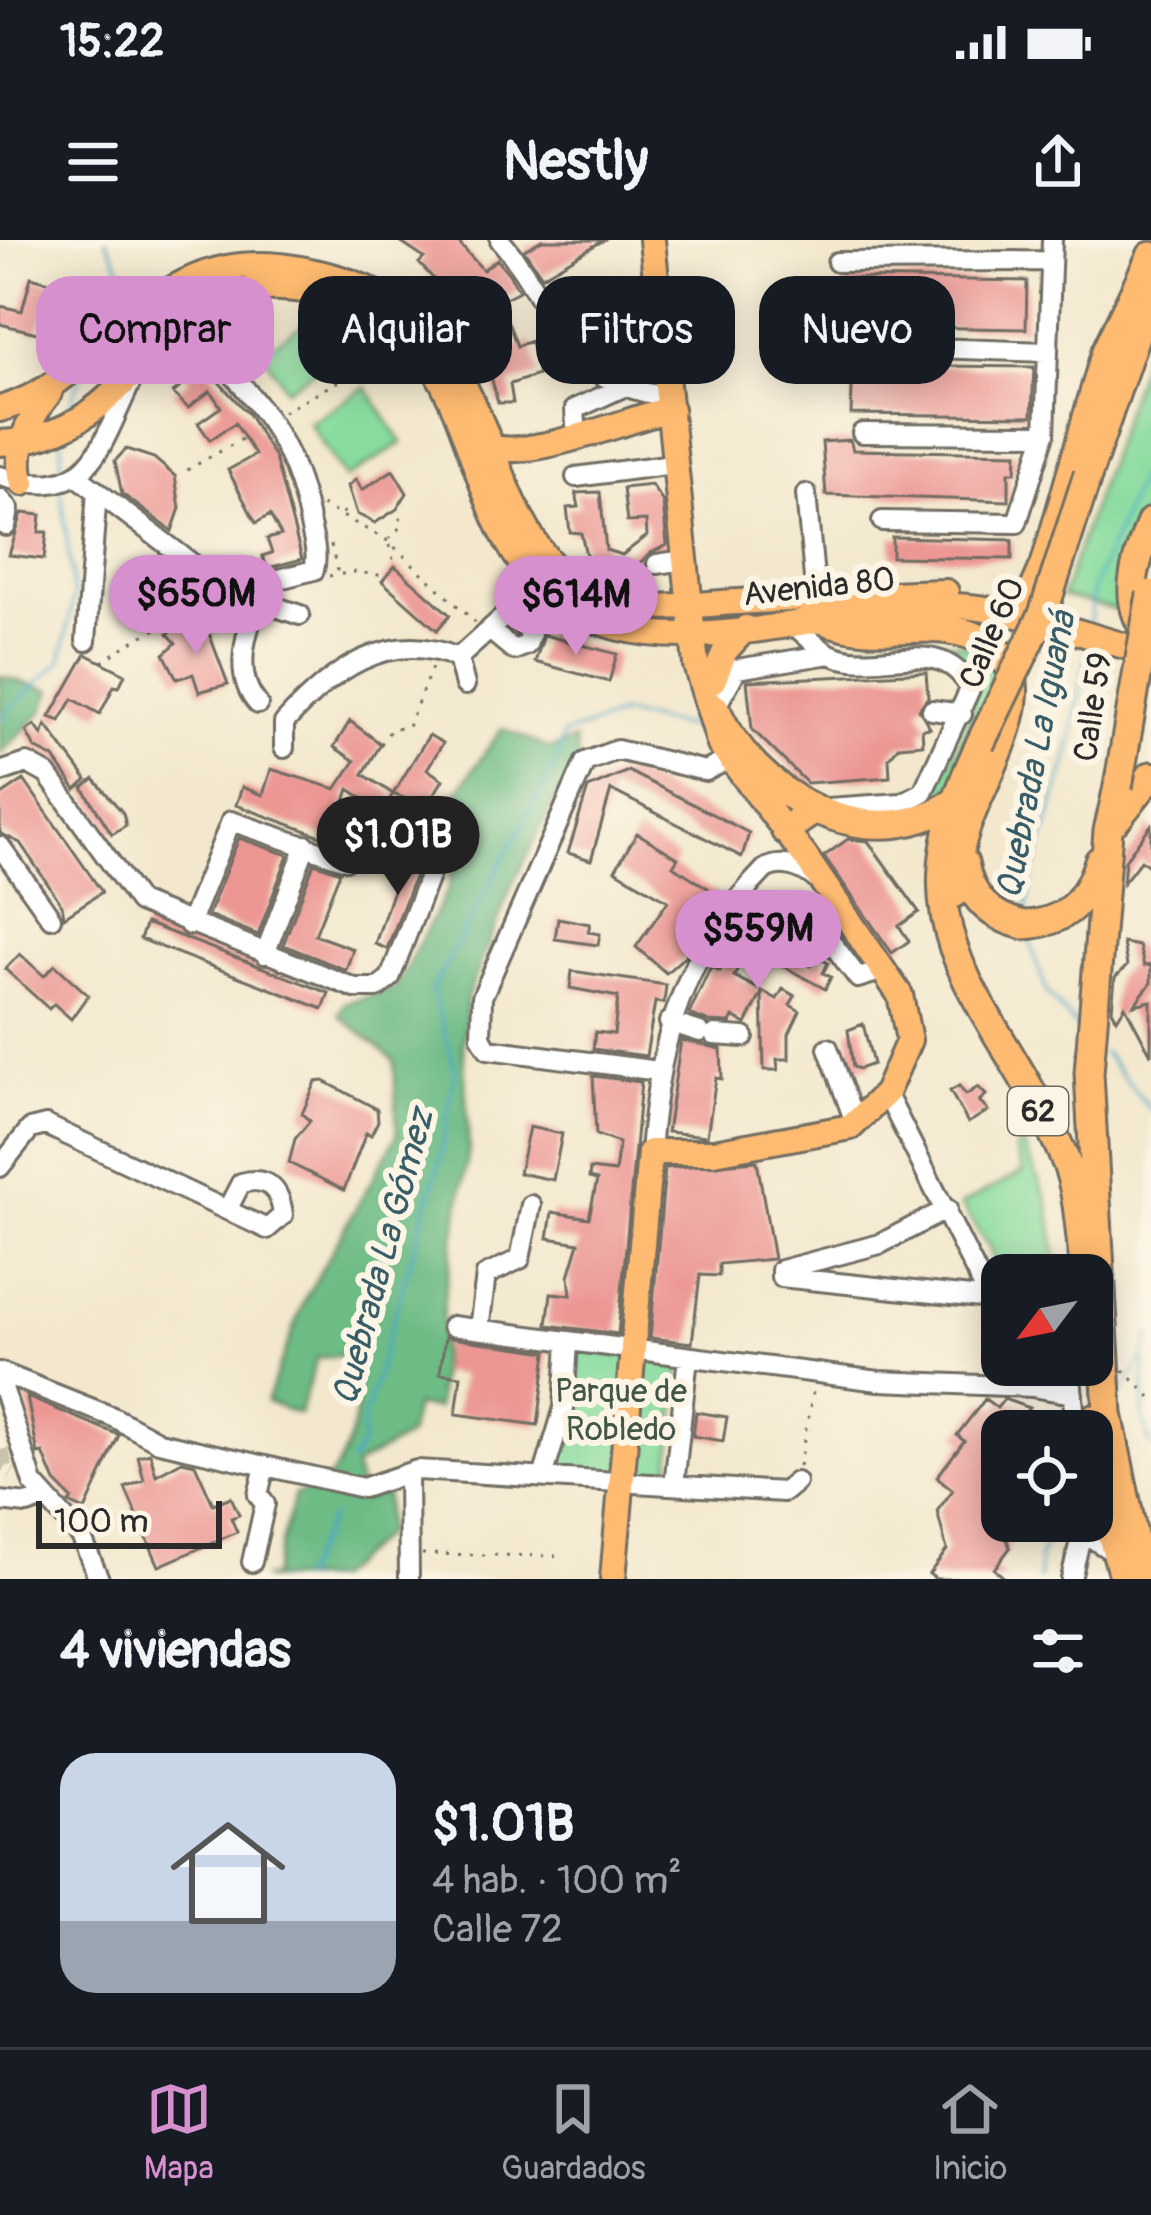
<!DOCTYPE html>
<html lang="es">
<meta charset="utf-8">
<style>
body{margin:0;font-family:Pangolin,sans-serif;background:#242831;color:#f1f3f6;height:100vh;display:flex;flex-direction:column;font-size:45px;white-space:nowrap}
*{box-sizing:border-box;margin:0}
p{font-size:39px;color:#9ea1a6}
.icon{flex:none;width:66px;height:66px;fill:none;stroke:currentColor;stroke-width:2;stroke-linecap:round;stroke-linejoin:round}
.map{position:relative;height:1339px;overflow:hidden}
.details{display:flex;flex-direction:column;background:#171b24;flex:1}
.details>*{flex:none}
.hud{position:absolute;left:36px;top:36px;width:1080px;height:108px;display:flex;gap:24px}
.needle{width:78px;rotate:238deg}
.tools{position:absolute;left:981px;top:1014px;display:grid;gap:24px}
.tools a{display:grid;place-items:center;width:132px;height:132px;border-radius:24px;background:#171b24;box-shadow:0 6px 30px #0003;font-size:60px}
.scale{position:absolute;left:36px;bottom:30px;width:186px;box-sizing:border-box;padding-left:12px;border:6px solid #2b2b2b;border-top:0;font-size:33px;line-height:42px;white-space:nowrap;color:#2b2b2b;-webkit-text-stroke:9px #fcf5e5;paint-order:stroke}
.price{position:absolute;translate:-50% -102px;padding:0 27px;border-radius:42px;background:#d690ce;color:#111;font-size:39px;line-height:78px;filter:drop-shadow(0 3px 6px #0008)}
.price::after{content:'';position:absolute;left:50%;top:72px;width:36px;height:27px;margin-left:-18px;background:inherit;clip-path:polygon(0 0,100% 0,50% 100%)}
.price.selected{background:#222;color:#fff}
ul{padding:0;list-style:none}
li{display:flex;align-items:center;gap:36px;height:300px;padding:0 60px}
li+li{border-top:3px solid #363941}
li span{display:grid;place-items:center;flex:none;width:336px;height:240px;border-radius:36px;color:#555}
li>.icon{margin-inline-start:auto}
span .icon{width:144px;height:144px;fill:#fffc;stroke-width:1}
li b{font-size:51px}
h2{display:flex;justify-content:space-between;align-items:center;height:144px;padding:0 60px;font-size:51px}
.chip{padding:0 42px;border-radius:36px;background:#171b24;box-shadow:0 6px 30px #0003;font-size:42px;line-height:108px}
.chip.selected{background:#d690ce;color:#111}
.status{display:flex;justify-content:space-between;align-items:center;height:84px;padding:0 60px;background:#171b24;direction:ltr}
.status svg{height:33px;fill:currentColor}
header{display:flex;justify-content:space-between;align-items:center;height:156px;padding:0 60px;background:#171b24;font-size:54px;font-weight:700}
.tabs{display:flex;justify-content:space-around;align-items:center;height:168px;border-top:3px solid #363941;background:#171b24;font-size:33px;color:#9ea1a6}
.tabs a{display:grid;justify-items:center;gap:6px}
.tabs .selected{color:#d690ce}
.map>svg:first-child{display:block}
</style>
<div class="status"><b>15:22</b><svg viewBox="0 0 49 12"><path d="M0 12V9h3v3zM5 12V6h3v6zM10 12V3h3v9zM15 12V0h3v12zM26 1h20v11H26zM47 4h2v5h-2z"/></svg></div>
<header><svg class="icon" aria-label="menu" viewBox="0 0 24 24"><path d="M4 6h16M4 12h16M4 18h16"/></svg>Nestly<svg class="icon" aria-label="share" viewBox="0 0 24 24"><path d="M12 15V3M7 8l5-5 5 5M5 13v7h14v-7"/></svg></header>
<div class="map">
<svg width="1151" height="1339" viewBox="0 0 1151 1339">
<rect width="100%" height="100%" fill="#fcf5e5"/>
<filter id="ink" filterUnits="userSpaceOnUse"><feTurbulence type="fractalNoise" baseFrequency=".00833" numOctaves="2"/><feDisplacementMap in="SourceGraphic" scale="24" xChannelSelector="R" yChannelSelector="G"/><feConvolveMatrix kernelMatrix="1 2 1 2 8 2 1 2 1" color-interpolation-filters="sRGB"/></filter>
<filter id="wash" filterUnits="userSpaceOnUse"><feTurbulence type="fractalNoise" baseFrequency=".004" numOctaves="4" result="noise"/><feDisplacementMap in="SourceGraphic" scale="48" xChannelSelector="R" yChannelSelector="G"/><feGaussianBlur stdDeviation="2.7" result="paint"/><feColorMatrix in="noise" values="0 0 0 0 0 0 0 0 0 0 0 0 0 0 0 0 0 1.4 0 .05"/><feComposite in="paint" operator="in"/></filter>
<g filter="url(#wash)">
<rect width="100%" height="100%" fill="#f3e8cd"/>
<path fill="#87db9e" stroke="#598364" stroke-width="3" d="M315,77L340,115L286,149L262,111Z
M1151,94V254L1123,329L1121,371L1062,356Z
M366,147L402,203L345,239L309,183Z
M935,401L974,406L1005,437L952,546L937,563L914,566C943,550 984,459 971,428L934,411L844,415L838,410L841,405Z
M1023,904L1049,964L1059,1035H1002V1044L990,1009L961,965L1023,932L1015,909Z
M573,1108L681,1120L669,1241L552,1232Z"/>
<path fill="#6dbb85" stroke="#4c7358" stroke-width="3" d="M0,436L51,450L43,471L0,514Z
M502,488L550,509L575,500L580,525L557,556L512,645L467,758L463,806L469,909L444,1058L437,1169L415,1166L408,1196L355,1226L363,1260L386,1253V1293L334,1339H261L272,1336L295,1254C304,1252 315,1250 322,1244C353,1220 366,1148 350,1115L317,1118L299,1174L266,1162L305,1059L397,895L394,820L339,775L345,763L395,749L449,647L457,602L429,593Z"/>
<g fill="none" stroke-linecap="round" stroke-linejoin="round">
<path stroke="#48a8c7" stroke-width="3" d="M100,93L124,34L106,0
M67,170L82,135
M61,229L62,197
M1090,385L1093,348L1151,210
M0,479L61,421L74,356L61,251
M1027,671L1032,637L1068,518L1088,407
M1029,699L1047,753L1078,789
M1103,812L1151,870
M1146,1111L1151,1095
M1145,1120L1143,1180L1151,1207
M1121,1155L1145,1114
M351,1223L362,1203V1185L440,921L455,829L432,750L555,525L563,495L623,474L700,489
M300,1339L331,1277
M1039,1339L1040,1315L1057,1281"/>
</g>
<g id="blocks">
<path fill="#ec9794" d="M397,0H456L483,30L497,19L509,34L519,51L500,61L517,106L531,101L538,135L510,144L513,163H498L484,110L473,114L465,89L474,87L446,43L441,47L419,23L424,18Z
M542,0H604L542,36L524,10Z
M31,37L57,44L37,93L0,84V66L22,71Z
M846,38L1027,41L1026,89L844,86Z
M188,108L248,174L275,218L302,319L268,328L262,316L272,313L267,299L281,295L270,275L256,283L228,230L255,215L235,183L210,200L198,183L221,167L210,151L188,168L173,153L190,139L176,120Z
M853,125L1034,127L1032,176L851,174Z
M850,200L853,210L1017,213L1016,232H1009V261L826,255L822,202Z
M126,209L154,218L175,236L180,268L172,291L122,254L115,221Z
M393,230L407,253L397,269L375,283L357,274L348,246L356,239L362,250Z
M651,245L663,262L667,305L650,313L626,337L588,324L581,293L570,292L567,268L579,267L576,253L600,252L606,310L622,315L647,296L646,281L627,282L623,248Z
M22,273L41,275L39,292H47L44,319L9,315Z
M892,297L1012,300V319L892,317Z
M395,326L450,375L437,390L382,341Z
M181,382L189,392L200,382L210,396L228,444L199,452L193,434L177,439L164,414L176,403L168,394Z
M544,395L617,414L609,442L535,422Z
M86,414L125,434L119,447L114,446L100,474L73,459L60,481L50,477Z
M926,432L928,457L919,469L930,488L922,489L923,504L899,506L889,518L890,537L807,543L752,489L747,441Z
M350,481L381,504L363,534L393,554L382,571L349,549L337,585L357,593L351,607L236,565L242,547L263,555L271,529L336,549L355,521L334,507Z
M35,485L42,495L46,485L87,540L76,550L54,518L35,508L26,491Z
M429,495L443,503L427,529L443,540L426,567L393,554Z
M628,531L749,593L742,617L611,550L591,620L568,613L588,548Z
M94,539L123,573L126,585L112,594L83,548Z
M24,540L102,652L64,677L62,665L20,603L0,593V556Z
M1151,585V628L1141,620L1123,643L1125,620Z
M637,593L678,618L673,626L717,654L685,716L666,733L636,707L668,661L615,630Z
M239,598L288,615L258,695L208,675Z
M848,599L868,601L919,672L899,686L909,701L892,713L824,616Z
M406,611L422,617L387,709L375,704Z
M314,623L340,632L315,695L353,709L346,730L283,705Z
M558,678L590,684L588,692L600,694L598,705L555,699Z
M146,683L329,753L323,769L140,699Z
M757,684L799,706L793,716L810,726L816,716L828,723L823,733L831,737L825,749L748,707L734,736L777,759L783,749L795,756L790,765L800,771L789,794V819H777L778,830H764L762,753L746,784L733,777L730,783L709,782L689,774L711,726L720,731L745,690L752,694Z
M1123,703L1139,706L1144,726L1151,725V743L1134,765L1151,761V815L1125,766L1117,779L1112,770L1115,738L1127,726Z
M20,714L44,736L55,725L88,755L71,779L54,764L49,769L5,729Z
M572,731L666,745L664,763L655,762L646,816L593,809L595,792L614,794L618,757L570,748Z
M863,784L873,824L859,829L853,827L848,790Z
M681,800L721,809L722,839L716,838L707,896L667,892Z
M593,836L641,842L618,1094L547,1085L551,1053L571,1055L569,1036L579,1003L548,998L552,972L589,978L597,940L589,938L590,929L615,932L619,903L596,895Z
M324,841L377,869L378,881L371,895L366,893L344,950L289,923L295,899L310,881L302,874L308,860L316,842Z
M959,846L966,855L978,847L986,855L979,861L988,871L968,883L950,851Z
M529,887L562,894L553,940L519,933Z
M757,921L774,1019L719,1024V1036L700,1035L692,1103L650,1098L665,928Z
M445,1097L547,1112L538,1185L456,1174L461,1136L440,1133Z
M27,1157L119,1195L85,1270L69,1263L72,1259L55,1242L43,1213L38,1214Z
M985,1159L997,1168L1004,1159L1029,1168L1012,1191H1002V1281H1015L1005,1294L1010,1308L994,1329L1006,1339H936L929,1334L947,1310L937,1271L953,1250L937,1237L964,1201L957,1195Z
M696,1172L727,1177L723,1201L693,1196Z
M150,1213L156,1235L182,1221L195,1224L213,1264L231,1257L239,1275L231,1278L237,1292L159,1326L125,1248L144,1240L138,1216Z"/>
</g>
</g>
<g filter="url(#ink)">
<use href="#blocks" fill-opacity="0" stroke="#716d64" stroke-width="3"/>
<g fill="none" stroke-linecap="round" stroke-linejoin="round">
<path stroke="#cbc2ad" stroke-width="18" stroke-dasharray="18 9" stroke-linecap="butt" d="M0,1210L4,1227L13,1232"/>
<g stroke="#716d64" stroke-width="24">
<path id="minor" d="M500,0C562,72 554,142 670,157
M837,22L1051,21
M850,105L1048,112
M862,193L1045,194
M577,199L575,169L621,148
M0,236C92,264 98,210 132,140
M78,237L207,335L264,343L314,330C319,312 311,293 308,275C286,174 239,152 187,75
M576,237L673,224
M806,254L816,358
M0,259L9,269L6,286
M882,281L1017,283L1045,194L1052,0
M657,324L685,320
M258,361L300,375
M792,383C804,394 816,407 830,414C874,436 943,390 970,449L923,552L902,563L828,568
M491,391L514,410L527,405L531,394L509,372
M86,401L97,251
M458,418L509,372L514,351L535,340
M458,418L465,445
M258,464C228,431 251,379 264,343
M715,468L737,429L830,414
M932,470L962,474
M284,508V483C329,433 387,387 458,418
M0,532L27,523L47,534L139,662L355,748H377L390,738L435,621
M0,606L51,678
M781,670L825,694L858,738L884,730
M189,685L231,581L346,620
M265,714L306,605
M669,782L700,792
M714,795L744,797
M828,808L856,885
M659,831L488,809L481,797L482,757L585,522L617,510L706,531L729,519
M886,853L1002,1084
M650,912C659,798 683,713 765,629C782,619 804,628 817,640
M0,927L30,889L46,885L267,989L283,975C280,949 268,936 241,943L227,970
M947,969L880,1004L781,1030V1037L990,1059
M452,1086L879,1141L1032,1147L1073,1154
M479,1089L486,1035L520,1019L531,965
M1021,1125L1032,1147
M1070,1125L1076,1191
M0,1132L113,1177L159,1202L363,1248L417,1230L784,1252L796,1242
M0,1138L33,1243L81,1296L99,1339
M408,1234L409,1339
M544,1234L564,1168L568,1102
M674,1245L688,1117
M0,1261L27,1264L45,1258
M1080,1281L1082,1292L1113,1312
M252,1322L265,1264L258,1255L265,1226
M1071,1339L1082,1292"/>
</g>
<g stroke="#716d64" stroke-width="30">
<path id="major" d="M0,169C91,144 132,46 227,28C264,21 299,27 335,37C516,89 471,300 594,355C639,375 690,364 738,362C807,358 877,354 946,352
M0,203C142,197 150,41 281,48C508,60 434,280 565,365C672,435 838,360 957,366C1022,369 1088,398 1151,413
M483,204C521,225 629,178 671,169
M23,243C12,210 30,177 50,152
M713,441L725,411L746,388
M613,1339L650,912H714L851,887L886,853L909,800L900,755L804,615L720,505L696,425L652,0"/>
</g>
<g stroke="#716d64" stroke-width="33">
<path id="highway" d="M1088,234L1151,49
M1151,282C1136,321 1119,362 1151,397
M1017,363L1034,350L1045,325L1106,111L1151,16
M823,380C878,399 913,381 960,392C1060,415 993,519 972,572C961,597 956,626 955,653
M715,468C753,554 865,620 953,563
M980,504C885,702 991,750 1064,917C1079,950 1079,989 1084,1025
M1118,547L1108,591L1089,833L1108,1174L1142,1339
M1116,580L1151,536
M785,590L816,569
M964,623C970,658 990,677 1024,685C1067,683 1087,659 1099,621
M1092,1179L1097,1244L1123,1335"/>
</g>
<path stroke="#716d64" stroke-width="3" stroke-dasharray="3 9" stroke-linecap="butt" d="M283,172L344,138
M187,230L244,198
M322,265L388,301L475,382
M342,273L353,268
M389,299L402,285L397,269
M331,305L338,334
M389,305L395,326
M329,336L355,332L386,336
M1107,418V442L1115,444
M102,422C140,394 190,365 237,383
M381,504L392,488L408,487L432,427
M799,1226L814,1147
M422,1314L556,1316"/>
<use href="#minor" stroke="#fff" stroke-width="18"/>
<use href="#major" stroke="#ffbb71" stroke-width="24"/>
<use href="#highway" stroke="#ffbb71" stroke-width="27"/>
<g stroke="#716d64" stroke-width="33" stroke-linecap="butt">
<path id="highway-bridge" d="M980,504L1043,374L1088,234
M1118,547L1151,354"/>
</g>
<path stroke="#716d64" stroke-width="3" stroke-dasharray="3 9" stroke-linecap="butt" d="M1092,1113L1115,1122L1151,1157"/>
<use href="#highway-bridge" stroke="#ffbb71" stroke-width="27"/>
</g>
</g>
<g text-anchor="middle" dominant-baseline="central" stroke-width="12" stroke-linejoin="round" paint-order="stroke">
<rect fill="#fcf5e5" stroke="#6a6863" stroke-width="3" x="1008" y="847" width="60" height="48" rx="9"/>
<g font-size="30" font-weight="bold" fill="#2b2b2b">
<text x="1038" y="871">62</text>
</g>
<g font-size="33" fill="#2b2b2b" stroke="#fcf5e5">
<text transform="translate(819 347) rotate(-6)">Avenida 80</text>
<text transform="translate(992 393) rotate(-67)">Calle 60</text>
<text transform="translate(1093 467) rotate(-82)">Calle 59</text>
</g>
<g font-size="33" fill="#425748" stroke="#fcf5e5">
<text x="621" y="1151">Parque de<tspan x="621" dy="38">Robledo</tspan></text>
</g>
<g font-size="36" font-style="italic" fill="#375d69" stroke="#fcf5e5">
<text transform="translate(1036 515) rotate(-79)">Quebrada La Iguaná</text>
<text transform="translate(383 1017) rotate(-75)">Quebrada La Gómez</text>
</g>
</g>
</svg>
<div class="tools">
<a><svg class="needle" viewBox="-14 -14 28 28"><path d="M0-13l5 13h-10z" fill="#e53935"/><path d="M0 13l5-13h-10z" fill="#9ea1a6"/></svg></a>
<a><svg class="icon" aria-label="locate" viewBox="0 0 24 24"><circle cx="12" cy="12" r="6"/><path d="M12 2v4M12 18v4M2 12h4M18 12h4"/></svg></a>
</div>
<div class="scale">100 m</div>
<b class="price" style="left:196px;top:417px">$650M</b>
<b class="price" style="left:576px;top:418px">$614M</b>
<b class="price selected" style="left:398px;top:658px">$1.01B</b>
<b class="price" style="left:758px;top:752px">$559M</b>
<div class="hud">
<a class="chip selected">Comprar</a>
<a class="chip">Alquilar</a>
<a class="chip">Filtros</a>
<a class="chip">Nuevo</a>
</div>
</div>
<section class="details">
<h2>4 viviendas<svg class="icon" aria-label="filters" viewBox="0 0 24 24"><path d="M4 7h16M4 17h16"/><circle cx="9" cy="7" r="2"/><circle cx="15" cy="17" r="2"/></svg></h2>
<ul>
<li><span style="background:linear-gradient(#c9d6e8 70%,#9aa5b1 0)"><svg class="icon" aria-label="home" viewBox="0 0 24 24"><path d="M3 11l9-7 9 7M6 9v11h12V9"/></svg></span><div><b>$1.01B</b><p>4 hab. · 100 m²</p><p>Calle 72</p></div></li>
</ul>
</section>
<nav class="tabs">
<a class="selected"><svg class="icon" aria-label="map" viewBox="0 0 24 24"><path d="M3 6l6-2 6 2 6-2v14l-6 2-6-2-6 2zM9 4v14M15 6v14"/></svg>Mapa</a>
<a><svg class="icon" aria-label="saved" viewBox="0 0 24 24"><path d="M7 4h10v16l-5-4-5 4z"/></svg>Guardados</a>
<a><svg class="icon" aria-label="home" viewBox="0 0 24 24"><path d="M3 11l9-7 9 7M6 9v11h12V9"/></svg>Inicio</a>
</nav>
